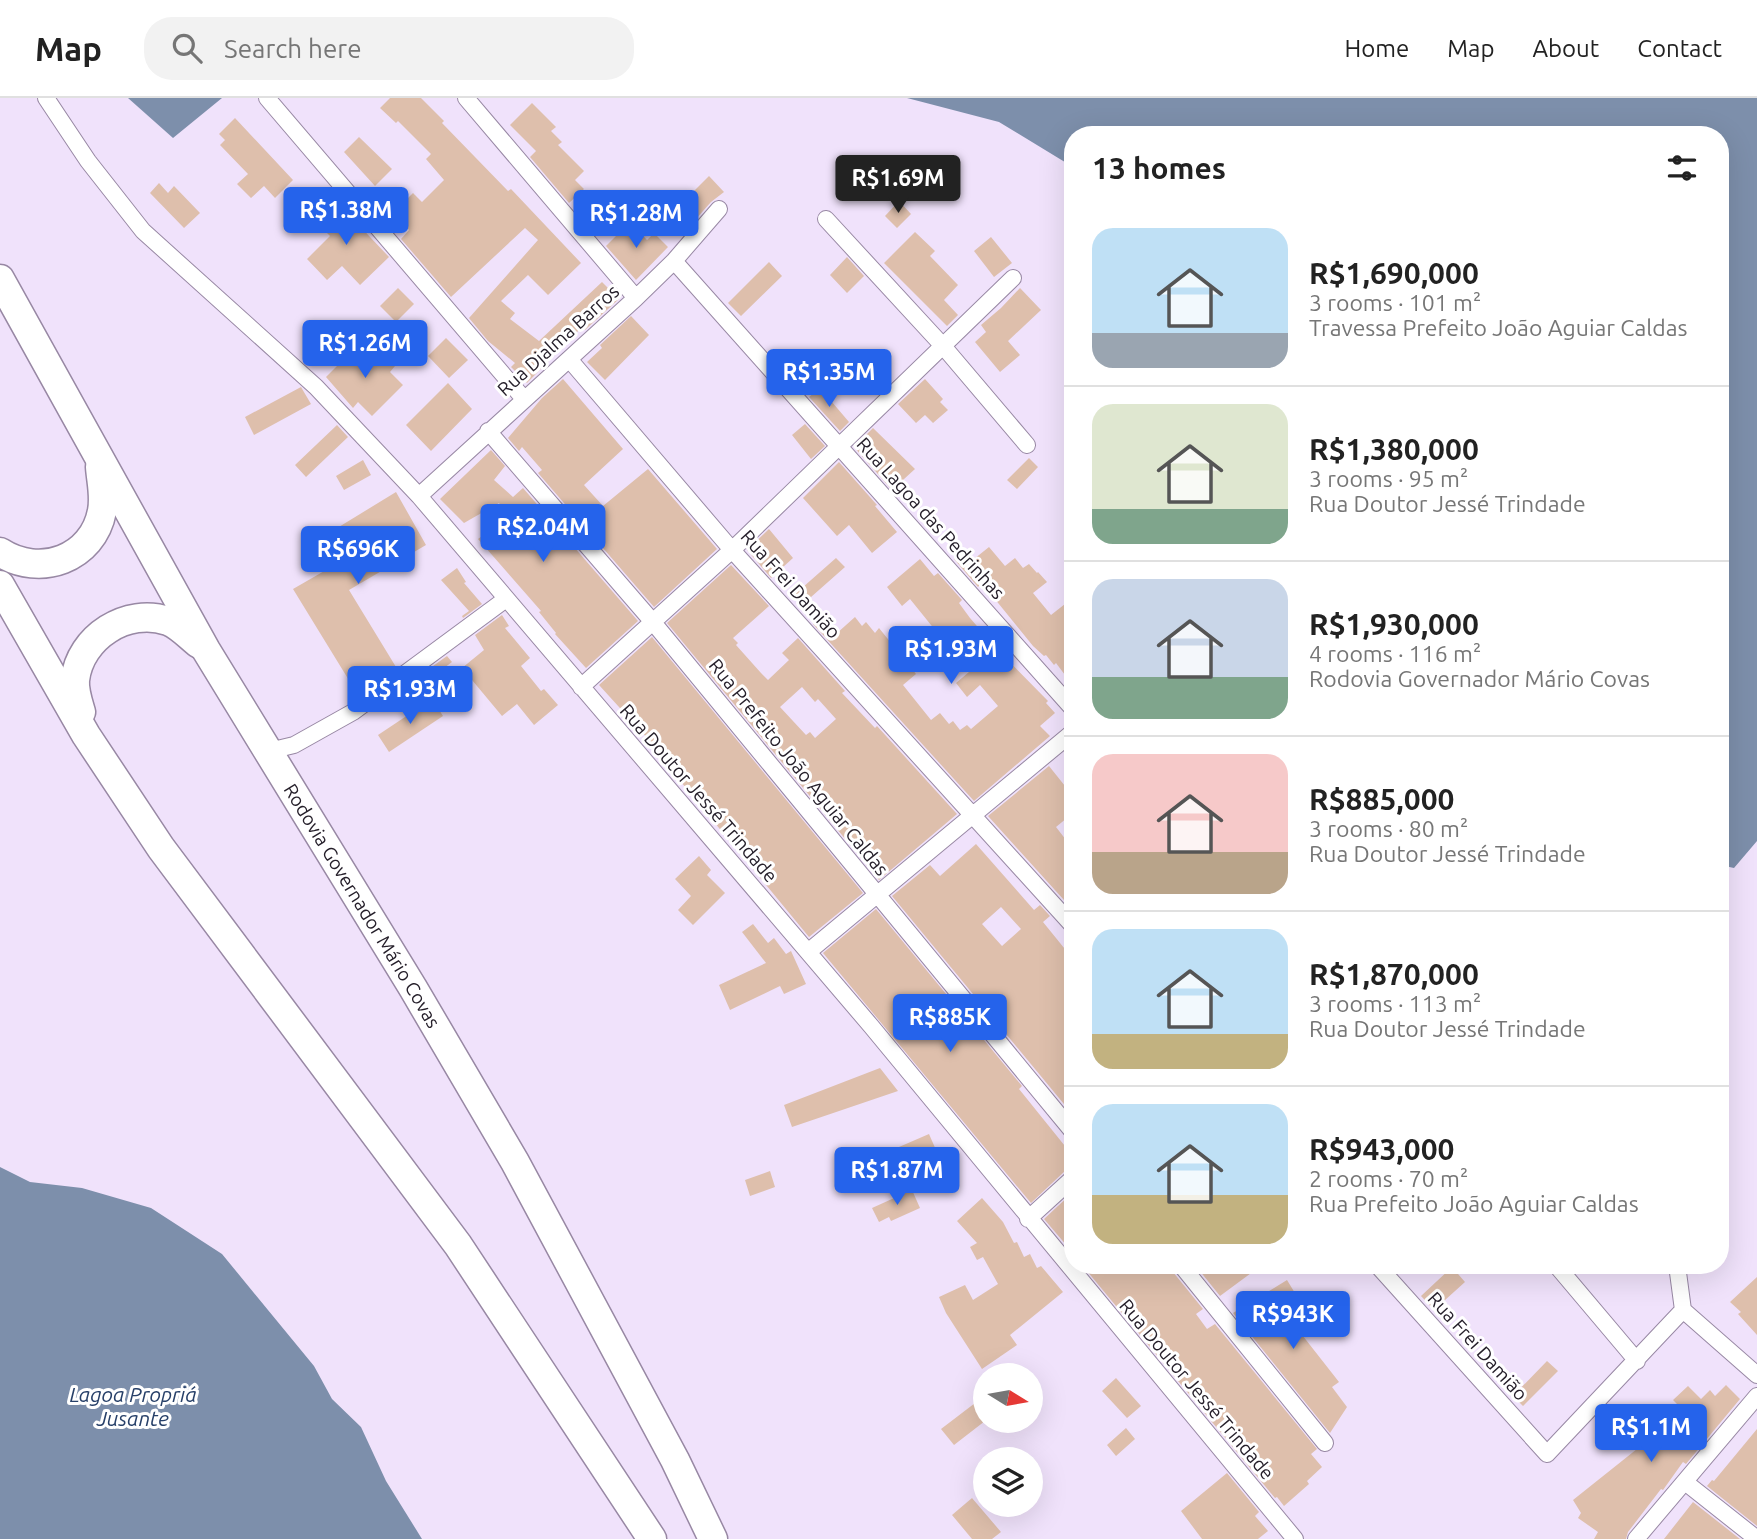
<!DOCTYPE html>
<meta charset="utf-8">
<style>
body{margin:0;font-family:Ubuntu,sans-serif;background:#f2f2f2;color:#222;height:100vh;display:flex;flex-direction:column;font-size:26px;white-space:nowrap}
*{box-sizing:border-box;margin:0}
p{font-size:23px;color:#767676}
.icon{flex:none;width:38px;height:38px;fill:none;stroke:currentColor;stroke-width:2;stroke-linecap:round;stroke-linejoin:round}
.map{position:relative;flex:1;overflow:hidden}
.panel{position:absolute;left:1064px;top:28px;width:665px;height:1148px;display:flex;flex-direction:column;background:#fff;border-radius:28px;box-shadow:0 7px 28px #0002}
.panel>*{flex:none}
.needle{width:46px;rotate:101deg}
.tools{position:absolute;left:973px;top:1265px;display:grid;gap:14px}
.tools a{display:grid;place-items:center;width:70px;height:70px;border-radius:50%;background:#fff;box-shadow:0 7px 28px #0002;font-size:35px}
.price{position:absolute;translate:-50% -60px;padding:0 16px;border-radius:7px;background:#2563eb;color:#fff;font-size:23px;line-height:46px;filter:drop-shadow(0 2px 4px #0008)}
.price::after{content:'';position:absolute;left:50%;top:42px;width:21px;height:16px;margin-left:-10px;background:inherit;clip-path:polygon(0 0,100% 0,50% 100%)}
.price.on{background:#222;color:#fff}
ul{padding:0;list-style:none}
li{display:flex;align-items:center;gap:21px;height:175px;padding:0 28px}
li+li{border-top:2px solid #e0e0e0}
li span{display:grid;place-items:center;flex:none;width:196px;height:140px;border-radius:21px;color:#555}
li>.icon{margin-inline-start:auto}
span .icon{width:84px;height:84px;fill:#fffc;stroke-width:1}
li b{font-size:30px}
h2{display:flex;justify-content:space-between;align-items:center;height:84px;padding:0 28px;font-size:30px}
header{display:flex;align-items:center;gap:42px;box-sizing:border-box;height:98px;padding:0 35px;background:#fff;border-bottom:2px solid #e0e0e0}
header strong{font-size:33px}
nav{display:flex;gap:38px;margin-inline-start:auto;font-size:24px}
.search{width:490px;height:63px;background:#f2f2f2;display:flex;align-items:center;gap:18px;box-sizing:border-box;padding:0 24px;border-radius:28px;color:#767676;font-size:26px}
.map>svg:first-child{display:block}
</style>
<header>
<strong>Map</strong>
<div class="search"><svg class="icon" aria-label="search" viewBox="0 0 24 24"><circle cx="10" cy="10" r="6"/><path d="M15 15l6 6"/></svg>Search here</div>
<nav><a>Home</a><a>Map</a><a>About</a><a>Contact</a></nav>
</header>
<div class="map">
<svg width="1757" height="1441" viewBox="0 0 1757 1441">
<rect width="100%" height="100%" fill="#f0e2fb"/>
<path fill="#7d8fab" d="M128,0H222L173,40Z
M907,0H1757V743L1734,770L1720,767V37H1073V69L999,24Z
M0,1069L30,1084L82,1090L151,1110L222,1156L314,1268L332,1301L361,1329L386,1383L422,1441H0Z"/>
<path fill="#debfac" fill-rule="evenodd" d="M390,0H421L444,23L442,25L508,93L511,91L581,165L548,197L528,177L501,203L515,215L510,221L539,243L602,184L619,201L585,232L582,229L527,285L511,269L515,265L488,243L469,220L538,142L525,130L451,199L401,141L409,132L394,114L413,95L422,104L444,82L426,61L431,56L398,23L396,25L380,10Z
M532,5L556,29L551,33L562,44L558,47L584,73L575,82L584,91L569,105L530,59L536,53L510,27Z
M235,20L293,82L275,100L264,88L251,100L237,86L248,76L220,47L225,42L219,36Z
M359,39L392,71L375,88L344,54Z
M709,78L724,94L711,104L695,122L680,107Z
M159,85L168,95L174,88L200,115L184,130L150,95Z
M335,102L389,159L360,187L342,168L327,182L307,161L330,138L314,122Z
M899,103L911,116L897,130L885,118Z
M630,124L647,142L654,135L668,149L636,182L606,148Z
M915,134L935,153L930,158L958,187L944,202L958,217L947,228L884,165Z
M991,139L1012,165L994,179L974,153Z
M847,159L864,178L847,195L830,177Z
M769,164L782,178L741,218L728,205Z
M398,190L414,206L396,224L380,208Z
M1020,190L1041,212L1008,243L1020,257L1000,274L975,244L986,234L981,227L1001,210Z
M631,218L649,237L605,282L587,264L602,250L600,247Z
M446,240L468,262L449,280L428,258Z
M357,248L368,260L378,250L395,268L390,274L403,287L372,318L358,304L353,310L326,279Z
M563,281L623,351L584,387L603,408L648,371L717,451L654,509L538,375L542,372L522,349L519,353L508,340L542,300Z
M925,281L943,301L940,304L948,312L933,325L925,317L916,325L898,306Z
M448,285L472,311L431,353L406,327Z
M301,289L311,306L254,337L245,319Z
M820,290L849,324L840,333L809,299Z
M805,326L825,348L811,361L792,337Z
M337,327L348,339L306,379L295,367Z
M873,330L915,371L892,392L854,349Z
M491,352L505,368L494,382L513,399L523,390L638,523L586,570L555,536L556,535L539,514L541,513L478,441L508,419L499,405L464,425L440,401Z
M1029,360L1038,369L1017,391L1007,382Z
M363,362L371,377L344,392L336,378Z
M839,364L877,407L875,408L897,434L872,455L849,427L837,438L803,400Z
M396,394L426,447L349,492L396,569L358,597L293,491L326,472L311,446Z
M769,431L793,460L771,480L747,452Z
M989,449L1005,468L1015,460L1023,470L1029,466L1037,475L1038,474L1047,484L1033,495L1051,517L1065,506L1073,516V571L1065,577L1056,565L1054,567L1046,557L1044,558L1033,548L990,495L988,496L980,487L978,489L954,461L965,451L974,461Z
M836,460L845,469L802,507L794,497Z
M920,461L934,478L938,475L962,502L959,505L970,520L995,549L1048,603L1046,605L1055,615L1040,628L1050,638L974,703L813,526L821,519L836,536L855,519L862,528L866,524L875,535L879,530L916,576L903,587L931,622L940,615L949,626L953,623L960,632L967,627L971,631L998,608L980,587L967,599L956,585L969,574L910,501L902,508L887,489Z
M731,467L769,508L733,540L738,545L736,547L761,575L768,582L789,562L782,555L798,540L845,593L842,595L875,630L877,628L957,716L879,782L667,525ZM802,589L815,604L818,601L836,621L815,640L810,634L806,637L780,609Z
M457,470L466,484L464,485L482,506L463,520L462,518L469,513L441,482Z
M502,517L509,528L505,530L530,560L521,568L541,593L544,591L558,607L534,627L517,606L502,618L462,570L484,552L475,537Z
M652,539L863,795L809,839L681,684L667,665L669,664L599,587Z
M447,558L452,564L420,588L415,581Z
M432,601L443,618L389,654L378,637Z
M1049,668L1073,698V715L1056,729L1073,751V812L988,718Z
M976,746L1034,812L1040,807L1050,818L1043,824L1073,861V1017L892,798L930,767L940,778ZM1001,809L1021,831L1002,848L982,826Z
M699,758L711,772L707,777L725,795L693,827L678,812L691,798L675,781Z
M876,811L1022,988L1019,991L1073,1058V1070L1066,1072L1031,1105L823,855Z
M753,826L768,845L774,840L786,856L791,853L806,886L784,896L780,888L730,912L719,887L766,865L742,834Z
M880,970L898,993L792,1029L784,1007Z
M929,1036L936,1052L861,1086L855,1068Z
M770,1073L775,1089L750,1098L745,1082Z
M912,1092L920,1110L891,1123L889,1119L879,1124L872,1110Z
M1073,1094V1155L1044,1121Z
M982,1100L1003,1124L1014,1145L1017,1144L1024,1159L1030,1156L1037,1170L1041,1168L1063,1194L1010,1237L1017,1247L982,1271L946,1215L939,1199L965,1187L973,1202L998,1186L983,1159L977,1162L970,1149L977,1145L957,1123Z
M1082,1167H1171L1173,1174L1203,1211L1196,1216L1207,1231L1215,1226L1317,1351L1311,1356L1322,1369L1307,1383L1309,1386L1284,1408L1277,1399L1275,1400Z
M1195,1167H1262L1220,1198Z
M1452,1169L1465,1184L1434,1212L1421,1198Z
M1757,1179V1237L1738,1216L1741,1214L1730,1204Z
M1287,1182L1301,1205L1294,1209L1305,1229L1299,1233L1339,1284L1332,1289L1347,1309L1330,1335L1233,1215Z
M1547,1263L1558,1273L1523,1308L1513,1298Z
M1116,1280L1141,1308L1127,1320L1102,1293Z
M1726,1287L1740,1301L1686,1366L1683,1364L1663,1392L1661,1391L1628,1434L1626,1441H1594L1598,1434L1578,1420L1581,1415L1573,1402L1642,1347L1626,1338L1659,1320L1701,1330L1673,1302L1688,1288L1701,1301L1710,1292L1715,1298Z
M979,1302L985,1311V1323L954,1347L941,1331Z
M1126,1330L1135,1341L1116,1358L1107,1347Z
M1757,1331V1428L1707,1388L1712,1382L1714,1383Z
M1227,1375L1259,1414L1255,1418L1268,1433L1258,1441H1202L1181,1413Z
M972,1400L1001,1434L992,1441H972L952,1417Z
M1693,1404L1740,1441H1664Z"/>
<g fill="none" stroke-linecap="round" stroke-linejoin="round">
<g stroke="#9888a4" stroke-width="18">
<path id="street" d="M46,0L88,63L143,133L316,289L419,398L871,928L1295,1441
M267,0L524,301
M466,0L636,200
M826,121L943,248L1027,347
M674,163L1073,611
M569,261L732,452L1073,828
M488,333L652,523L1073,1034
M419,398L636,200L674,163L719,111
M581,589L732,452L1013,180
M269,653L294,647L353,614L506,501
M808,854L1073,634
M1028,1121L1073,1080
M1181,1167L1325,1345
M1377,1167L1547,1356L1683,1212
M1556,1167L1637,1263
M1677,1167L1683,1212L1757,1277
M1685,1384L1757,1441
M1636,1441L1757,1298"/>
</g>
<g stroke="#9888a4" stroke-width="31">
<g id="highway">
<path id="s1" d="M0,181L206,552L413,890L515,1064L675,1362L713,1441"/>
<path d="M0,454C40,480 93,461 102,413C105,398 101,383 100,369"/>
<path d="M0,487L86,637L161,750L458,1147L652,1441"/>
<path d="M81,614C78,604 74,592 75,582C80,539 127,509 168,523C179,527 190,539 199,546"/>
</g>
</g>
<use href="#street" stroke="#fff" stroke-width="16"/>
<use href="#highway" stroke="#fff" stroke-width="28"/>
</g>
<g text-anchor="middle" dominant-baseline="central" stroke-width="6" stroke-linejoin="round" paint-order="stroke">
<g font-size="19" fill="#26202b" stroke="#fff">
<text transform="translate(558 242) rotate(-42)">Rua Djalma Barros</text>
<text transform="translate(931 420) rotate(48)">Rua Lagoa das Pedrinhas</text>
<text transform="translate(791 486) rotate(48)">Rua Frei Damião</text>
<text transform="translate(799 669) rotate(51)">Rua Prefeito João Aguiar Caldas</text>
<text transform="translate(699 695) rotate(49)">Rua Doutor Jessé Trindade</text>
<text stroke="none"><textPath href="#s1" startOffset="724">Rodovia Governador Mário Covas</textPath></text>
<text transform="translate(1478 1248) rotate(48)">Rua Frei Damião</text>
<text transform="translate(1197 1291) rotate(50)">Rua Doutor Jessé Trindade</text>
</g>
<g font-size="21" font-style="italic" fill="#274069" stroke="#fff">
<text x="133" y="1296">Lagoa Propriá<tspan x="133" dy="24">Jusante</tspan></text>
</g>
</g>
</svg>
<div class="tools">
<a><svg class="needle" viewBox="-14 -14 28 28"><path d="M0-13l5 13h-10z" fill="#e53935"/><path d="M0 13l5-13h-10z" fill="#767676"/></svg></a>
<a><svg class="icon" aria-label="layers" viewBox="0 0 24 24"><path d="M12 4l9 5-9 5-9-5zM3 14l9 5 9-5"/></svg></a>
</div>
<b class="price on" style="left:898px;top:117px">R$1.69M</b>
<b class="price" style="left:346px;top:149px">R$1.38M</b>
<b class="price" style="left:636px;top:152px">R$1.28M</b>
<b class="price" style="left:365px;top:282px">R$1.26M</b>
<b class="price" style="left:829px;top:311px">R$1.35M</b>
<b class="price" style="left:543px;top:466px">R$2.04M</b>
<b class="price" style="left:358px;top:488px">R$696K</b>
<b class="price" style="left:951px;top:588px">R$1.93M</b>
<b class="price" style="left:410px;top:628px">R$1.93M</b>
<b class="price" style="left:950px;top:956px">R$885K</b>
<b class="price" style="left:897px;top:1109px">R$1.87M</b>
<b class="price" style="left:1293px;top:1253px">R$943K</b>
<b class="price" style="left:1651px;top:1366px">R$1.1M</b>
<section class="panel">
<h2>13 homes<svg class="icon" aria-label="filters" viewBox="0 0 24 24"><path d="M4 7h16M4 17h16"/><circle cx="9" cy="7" r="2"/><circle cx="15" cy="17" r="2"/></svg></h2>
<ul>
<li><span style="background:linear-gradient(#bfe0f5 75%,#9aa5b1 0)"><svg class="icon" aria-label="home" viewBox="0 0 24 24"><path d="M3 11l9-7 9 7M6 9v11h12V9"/></svg></span><div><b>R$1,690,000</b><p>3 rooms · 101 m²</p><p>Travessa Prefeito João Aguiar Caldas</p></div></li>
<li><span style="background:linear-gradient(#dfe7d0 75%,#7fa58c 0)"><svg class="icon" aria-label="home" viewBox="0 0 24 24"><path d="M3 11l9-7 9 7M6 9v11h12V9"/></svg></span><div><b>R$1,380,000</b><p>3 rooms · 95 m²</p><p>Rua Doutor Jessé Trindade</p></div></li>
<li><span style="background:linear-gradient(#c9d6e8 70%,#7fa58c 0)"><svg class="icon" aria-label="home" viewBox="0 0 24 24"><path d="M3 11l9-7 9 7M6 9v11h12V9"/></svg></span><div><b>R$1,930,000</b><p>4 rooms · 116 m²</p><p>Rodovia Governador Mário Covas</p></div></li>
<li><span style="background:linear-gradient(#f6c9c9 70%,#b9a48a 0)"><svg class="icon" aria-label="home" viewBox="0 0 24 24"><path d="M3 11l9-7 9 7M6 9v11h12V9"/></svg></span><div><b>R$885,000</b><p>3 rooms · 80 m²</p><p>Rua Doutor Jessé Trindade</p></div></li>
<li><span style="background:linear-gradient(#bfe0f5 75%,#c2b280 0)"><svg class="icon" aria-label="home" viewBox="0 0 24 24"><path d="M3 11l9-7 9 7M6 9v11h12V9"/></svg></span><div><b>R$1,870,000</b><p>3 rooms · 113 m²</p><p>Rua Doutor Jessé Trindade</p></div></li>
<li><span style="background:linear-gradient(#bfe0f5 65%,#c2b280 0)"><svg class="icon" aria-label="home" viewBox="0 0 24 24"><path d="M3 11l9-7 9 7M6 9v11h12V9"/></svg></span><div><b>R$943,000</b><p>2 rooms · 70 m²</p><p>Rua Prefeito João Aguiar Caldas</p></div></li>
</ul>
</section>
</div>
